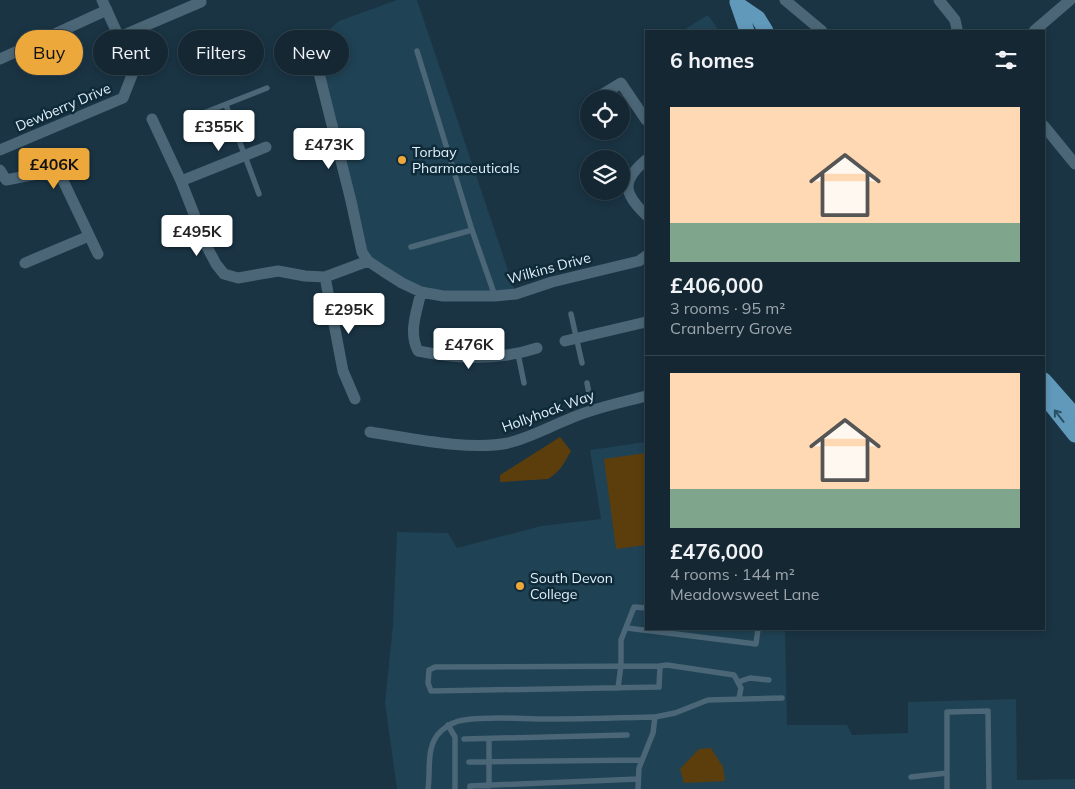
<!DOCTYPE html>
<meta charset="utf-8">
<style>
body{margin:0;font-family:Mulish,sans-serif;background:#1d2f3b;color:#f1f3f6;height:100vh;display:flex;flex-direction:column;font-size:19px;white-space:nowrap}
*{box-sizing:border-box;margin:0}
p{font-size:16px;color:#9da5ac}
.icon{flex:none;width:28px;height:28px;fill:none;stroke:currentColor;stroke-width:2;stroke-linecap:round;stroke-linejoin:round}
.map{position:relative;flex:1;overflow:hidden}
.drawer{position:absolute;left:645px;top:30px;width:400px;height:600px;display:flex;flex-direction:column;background:#142733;border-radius:0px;box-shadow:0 2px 8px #0003,0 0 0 1px #33444e}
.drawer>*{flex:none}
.top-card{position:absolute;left:15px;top:30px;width:475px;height:45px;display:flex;gap:10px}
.fabs{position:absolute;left:580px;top:90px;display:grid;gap:10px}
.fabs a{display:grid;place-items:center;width:50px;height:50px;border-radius:50%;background:#142733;box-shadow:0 2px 8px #0003,0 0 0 1px #33444e;font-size:25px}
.price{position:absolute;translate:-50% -42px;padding:0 11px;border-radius:5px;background:#fff;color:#222;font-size:16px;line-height:32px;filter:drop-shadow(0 1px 2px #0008)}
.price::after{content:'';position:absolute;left:50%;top:30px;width:15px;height:11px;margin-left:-8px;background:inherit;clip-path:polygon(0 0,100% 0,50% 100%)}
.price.selected{background:#eda83c;color:#111}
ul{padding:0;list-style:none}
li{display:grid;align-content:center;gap:10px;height:265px;padding:0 25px}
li+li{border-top:1px solid #33444e}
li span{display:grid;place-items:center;height:155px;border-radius:0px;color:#555}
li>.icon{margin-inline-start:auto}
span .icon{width:90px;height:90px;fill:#fffc;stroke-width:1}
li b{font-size:21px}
h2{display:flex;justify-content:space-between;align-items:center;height:60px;padding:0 25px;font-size:21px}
.pill{padding:0 18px;border-radius:22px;background:#142733;box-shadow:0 2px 8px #0003,0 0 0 1px #33444e;font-size:18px;line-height:45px}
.pill.selected{background:#eda83c;color:#111}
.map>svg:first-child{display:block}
</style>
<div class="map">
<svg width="1075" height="789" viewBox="0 0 1075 789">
<rect width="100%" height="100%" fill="#1a3444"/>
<path fill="#1f4254" d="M397,0H417L516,294L421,292L368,261L312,45L339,21Z
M708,15L719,31H682Z
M646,442V629H785L787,725H847L852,735L908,733V702L1016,699L1017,780L1075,779V789H397L385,703L393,625L397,532L448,533L457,548L541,526L601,519L590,450Z"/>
<path fill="#5c3e0d" d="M560,437L571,451C564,463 560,472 548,479L500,482V475Z
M646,453V545L616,549L604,459Z
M711,748L723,767L725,781L684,783L680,769L699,749Z"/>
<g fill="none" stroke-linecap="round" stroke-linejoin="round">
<path stroke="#4b6676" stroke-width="5.5" d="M417,51L472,230L495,296
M226,105L259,194
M201,114L267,88
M411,247L472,230
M571,314L582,363
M518,354L524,383
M587,383L592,410
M627,628L756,644L758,629
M660,666L435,667L429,670L428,683L431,691L659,687L660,666L667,665L734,675L741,688L739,698
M738,682L750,678L769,680
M618,688L621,665V640L634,607L646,608
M448,725L455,737V789
M464,739L627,735
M489,739V786
M469,762L641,760
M911,777L947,773
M428,789C431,770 425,746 441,731C448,725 455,721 464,720C492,716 521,719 548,719C584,719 619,718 655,717L675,713L708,700L782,698
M470,789V786L638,779
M638,789L639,768L653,733L655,717
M947,789V712L988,711L989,789"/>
<path stroke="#4b6676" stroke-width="11" d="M785,0L822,31
M939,0L955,20L957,29L956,31
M1034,31L1070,0
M119,37L201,2
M312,45L351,201L362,252L368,261L383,271L402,283L421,292L443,296H495L516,294L552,282L639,261L646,256
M0,59L107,10
M598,97L621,83L646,120
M152,119L181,181L207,247L216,264L224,274L238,278L278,271L305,276L325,277L368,261
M1044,126L1075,164
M0,150L123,98L132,75L119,37L102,0
M646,160C621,181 623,193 646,215
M0,170L6,180L58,170L98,254
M181,181L266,147
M25,263L89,236
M325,277L343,371L355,399
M421,292C417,311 408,332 418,351C458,359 498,361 537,348
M565,341L646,322
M370,432C410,438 469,451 508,443C529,438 549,427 569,419C593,408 620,403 646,396"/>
<path stroke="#6199ba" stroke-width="15" d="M737,2L747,31
M739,5L758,18L766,31
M1044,380L1075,415
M1044,396L1075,435"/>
</g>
<defs><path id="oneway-shaft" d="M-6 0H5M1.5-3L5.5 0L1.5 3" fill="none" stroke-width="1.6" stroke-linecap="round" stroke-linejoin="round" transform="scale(1.25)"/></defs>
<use stroke="#2c5166" href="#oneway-shaft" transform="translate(1059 416) rotate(-128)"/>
<g fill="#eda83c" stroke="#0f2a39" stroke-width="2">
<circle cx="402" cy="160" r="5"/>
<circle cx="520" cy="586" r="5"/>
</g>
<g text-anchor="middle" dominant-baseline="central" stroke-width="5" stroke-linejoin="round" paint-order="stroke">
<g font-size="14" fill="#e1f1fb" stroke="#0f2a39">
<text transform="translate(63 107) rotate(-23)">Dewberry Drive</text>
<text transform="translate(549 268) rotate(-15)">Wilkins Drive</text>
<text transform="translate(548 411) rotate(-20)">Hollyhock Way</text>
</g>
<g font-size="14" fill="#e1f1fb" stroke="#0f2a39" text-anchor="start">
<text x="412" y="152">Torbay<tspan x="412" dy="16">Pharmaceuticals</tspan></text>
<text x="530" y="578">South Devon<tspan x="530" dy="16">College</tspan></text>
</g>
</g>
</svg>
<div class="fabs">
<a><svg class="icon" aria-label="locate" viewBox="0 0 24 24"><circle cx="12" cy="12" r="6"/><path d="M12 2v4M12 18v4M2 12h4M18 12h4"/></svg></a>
<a><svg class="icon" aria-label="layers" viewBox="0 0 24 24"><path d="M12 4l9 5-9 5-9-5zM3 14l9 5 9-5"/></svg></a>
</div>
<b class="price" style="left:219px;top:152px">£355K</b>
<b class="price" style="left:329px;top:170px">£473K</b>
<b class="price selected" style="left:54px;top:190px">£406K</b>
<b class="price" style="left:197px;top:257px">£495K</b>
<b class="price" style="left:349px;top:335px">£295K</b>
<b class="price" style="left:469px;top:370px">£476K</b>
<div class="top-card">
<a class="pill selected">Buy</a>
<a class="pill">Rent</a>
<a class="pill">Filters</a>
<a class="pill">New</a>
</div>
<section class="drawer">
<h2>6 homes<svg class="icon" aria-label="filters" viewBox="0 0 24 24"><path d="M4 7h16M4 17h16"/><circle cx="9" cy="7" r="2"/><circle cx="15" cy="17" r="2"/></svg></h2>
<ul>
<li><span style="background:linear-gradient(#ffd9b3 75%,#7fa58c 0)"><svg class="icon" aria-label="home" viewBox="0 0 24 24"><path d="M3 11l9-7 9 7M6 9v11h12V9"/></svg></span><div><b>£406,000</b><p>3 rooms · 95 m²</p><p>Cranberry Grove</p></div></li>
<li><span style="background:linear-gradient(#ffd9b3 75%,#7fa58c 0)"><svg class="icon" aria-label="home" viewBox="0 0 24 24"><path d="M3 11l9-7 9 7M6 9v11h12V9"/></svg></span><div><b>£476,000</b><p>4 rooms · 144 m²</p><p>Meadowsweet Lane</p></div></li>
</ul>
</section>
</div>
